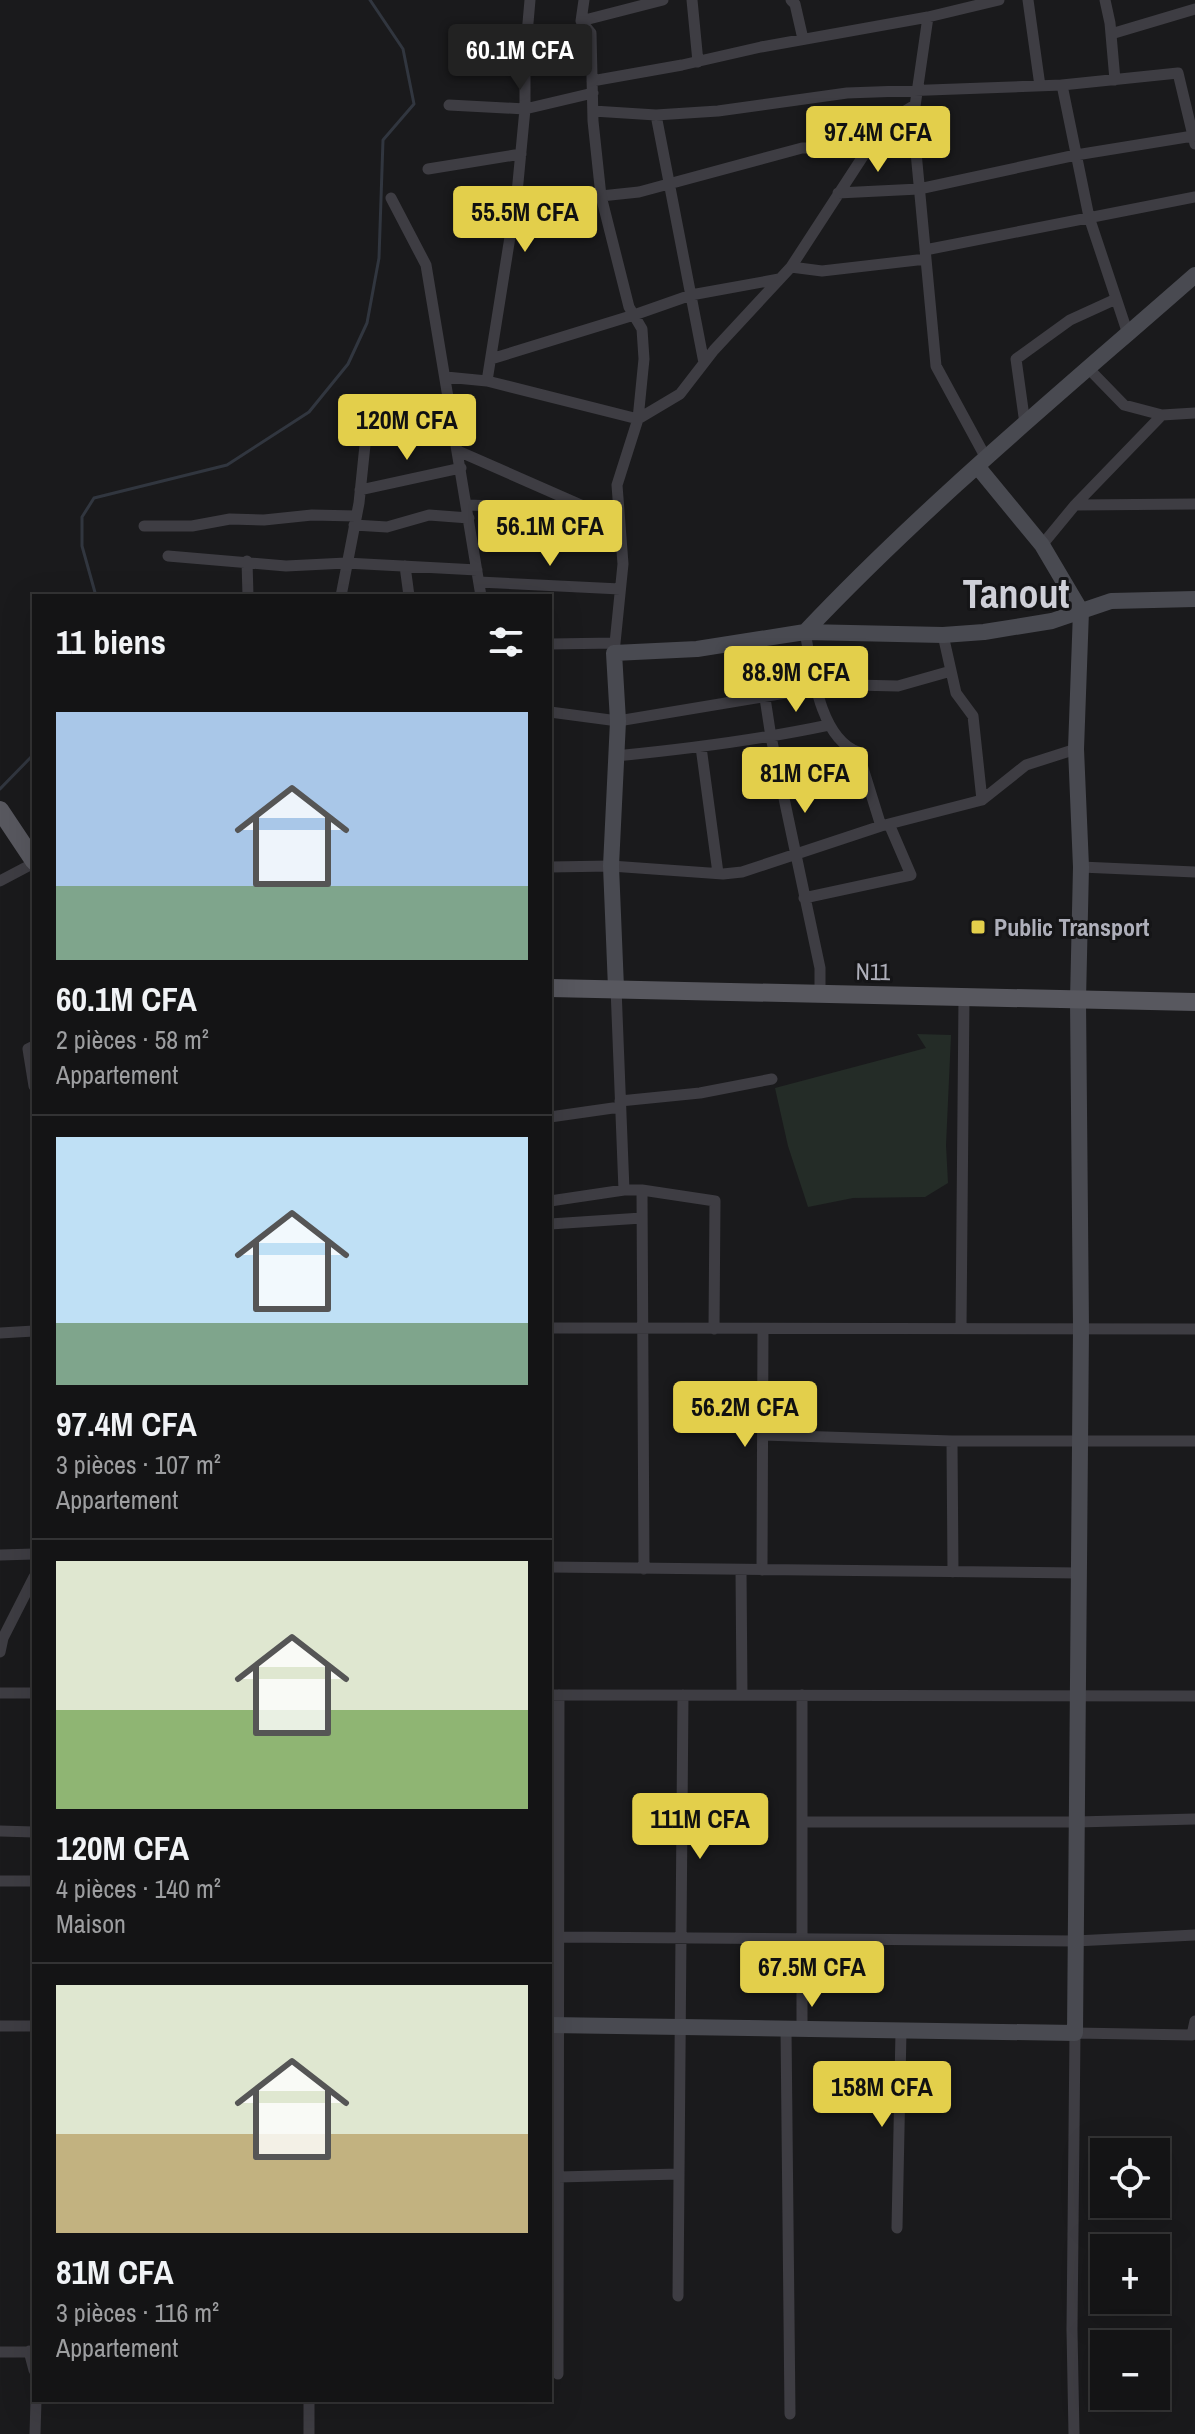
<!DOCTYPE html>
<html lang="fr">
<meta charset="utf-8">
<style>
body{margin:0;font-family:"Archivo Narrow",sans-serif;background:#212122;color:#f1f3f6;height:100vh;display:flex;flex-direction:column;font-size:30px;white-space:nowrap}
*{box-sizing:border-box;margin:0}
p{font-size:26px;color:#9d9ea0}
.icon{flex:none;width:44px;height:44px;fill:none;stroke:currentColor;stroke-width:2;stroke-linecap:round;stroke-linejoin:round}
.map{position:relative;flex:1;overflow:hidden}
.sheet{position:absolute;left:32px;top:594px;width:520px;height:1808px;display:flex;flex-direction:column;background:#141415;border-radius:0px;box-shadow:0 8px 32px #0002,0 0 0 2px #333334}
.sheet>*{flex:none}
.controls{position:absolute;left:1090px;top:2138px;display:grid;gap:16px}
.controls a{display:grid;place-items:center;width:80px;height:80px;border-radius:0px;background:#141415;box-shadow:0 8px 32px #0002,0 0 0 2px #333334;font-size:40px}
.price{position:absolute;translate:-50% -68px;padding:0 18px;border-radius:8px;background:#e3cf4b;color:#111;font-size:26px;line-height:52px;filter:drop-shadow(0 2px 4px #0008)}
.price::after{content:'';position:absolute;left:50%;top:48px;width:24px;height:18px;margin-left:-12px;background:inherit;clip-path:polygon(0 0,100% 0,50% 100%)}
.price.selected{background:#222;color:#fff}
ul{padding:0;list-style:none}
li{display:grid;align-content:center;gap:16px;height:424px;padding:0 24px}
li+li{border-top:2px solid #333334}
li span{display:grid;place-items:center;height:248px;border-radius:0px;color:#555}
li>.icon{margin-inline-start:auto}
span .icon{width:144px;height:144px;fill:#fffc;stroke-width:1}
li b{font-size:34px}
h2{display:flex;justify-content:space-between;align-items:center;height:96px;padding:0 24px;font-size:34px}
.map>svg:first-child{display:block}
</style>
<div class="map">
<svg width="1195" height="2434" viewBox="0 0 1195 2434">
<rect width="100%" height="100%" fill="#1a1a1c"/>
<path fill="#242c27" d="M917,1034L951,1035L946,1145L948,1183L925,1197L853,1198L808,1207L788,1146L775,1088L926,1048Z"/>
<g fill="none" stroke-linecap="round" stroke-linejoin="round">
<path stroke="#31363f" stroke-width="3" d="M96,596L82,546V517L94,498L227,465L309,412L348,364L367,323L379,258L383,140L414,104L403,49L370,0
M0,789L34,754"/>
<path stroke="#3e3d43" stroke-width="11" d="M530,0L525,57V109L517,193L487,381L638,419L644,359L642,329L629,307L601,196L593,121L591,33L581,21L584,0
M692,0L698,62
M791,0L795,4L803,39
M1028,0L1040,86
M1105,0L1110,23L1115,80
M928,17L913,120L936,366L986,458
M581,21L663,0
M1111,34L1195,9
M592,81L682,65L761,47L928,17L999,0
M1062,85L1089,217L1128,334
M449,105L525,109L593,93
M593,111L656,115L718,111L847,93L1062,85L1178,73L1195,144
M656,115L704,363
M428,169L521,154
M838,193L919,189L1076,155L1193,136
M601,196L639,192L802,148H869
M391,198L426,265L481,596
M925,250L1195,197
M791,267L822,271L926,259
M491,359L634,315L691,295L779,279
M1088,368L1124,405L1162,415
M446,377L487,381
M1025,424L1016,359L1070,320L1116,299
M458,451L590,509L618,510
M360,490L461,468
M467,505L585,509
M1075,505L1195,504
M354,525L387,527L429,515L469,518
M144,526H192L230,519L264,520L312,515L356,516
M1042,545L1075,505L1162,415L1195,413
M168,556L286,566L346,563L477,570
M247,561L248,596
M405,566L409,596
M479,582L620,589
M341,596L359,503L368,416L457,442
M805,632C812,668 819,738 858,752L881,826
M943,635L956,693L973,716L982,800
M751,641L765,698L771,737L820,968V995
M550,644L615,643
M614,653L623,564L617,485L638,419L680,394L714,350L791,267L884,124L915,105
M550,712L618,721L816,688L853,685L898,686L951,671
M701,747L718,873
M615,756C687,749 758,740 829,725
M550,867L611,866L723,874L742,872L881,826L982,800L1026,765L1076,749
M1081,867L1195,872
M0,881L34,863
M804,898L911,875L889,824
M616,988L624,1190
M34,1046L28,1049L34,1086
M620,1101L700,1093L772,1079
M550,1117L620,1107
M642,1190L644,1569
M550,1201L624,1190H642L715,1201L714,1329
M550,1224L642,1218
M550,1328L1195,1329
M961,1328L964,997
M0,1333L34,1331
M763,1435L952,1441H1195
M952,1441L953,1572
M0,1555L34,1554
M550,1567L1079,1573
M741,1570L742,1695
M762,1570L763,1329
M0,1652L3,1638L34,1577
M0,1693H34
M550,1695L1195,1696
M802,1822H1077L1195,1819
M0,1831L34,1832
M0,1881H34
M558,1937L1075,1941L1195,1935
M0,2026H34
M786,2029L790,2414
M802,2029V1695
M558,2177L679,2174
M897,2228L901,2031
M678,2296L683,1695
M29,2351L34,2370
M0,2352H34
M558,2374L559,1695
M35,2434L36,2400
M309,2434V2400
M1074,2434L1072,2330L1075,2033L1192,2035L1195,2021"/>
<path stroke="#494a51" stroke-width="16" d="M805,632C926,504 1063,391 1195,275
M616,988L611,866L618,721L614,653L697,649L805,632L943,635L984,632L1052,621L1111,601L1195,599
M550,2025L1075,2033L1081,1328L1078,1000L1081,867L1076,749L1081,611L1042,545L977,466"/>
<path stroke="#58585f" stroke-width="18" d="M0,810L34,861
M550,988L1195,1002"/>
</g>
<rect fill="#e3cf4b" stroke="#151517" stroke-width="3" x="970" y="919" width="16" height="16" rx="4"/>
<g text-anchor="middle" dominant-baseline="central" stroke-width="6" stroke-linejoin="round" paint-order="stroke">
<g font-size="24" font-weight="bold" fill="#aeafba" stroke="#151517" text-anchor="start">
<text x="994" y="927">Public Transport</text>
</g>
<g font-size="24" fill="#aeafba" stroke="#151517">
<text transform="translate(873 971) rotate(1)">N11</text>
</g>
<g font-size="40" font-weight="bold" fill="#cecfd7" stroke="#151517">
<text x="1016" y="593">Tanout</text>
</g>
</g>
</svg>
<div class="controls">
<a><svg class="icon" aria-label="locate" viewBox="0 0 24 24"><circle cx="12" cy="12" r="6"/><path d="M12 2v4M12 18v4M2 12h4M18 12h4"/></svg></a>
<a>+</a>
<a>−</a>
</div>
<b class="price selected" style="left:520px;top:92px">60.1M CFA</b>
<b class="price" style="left:878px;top:174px">97.4M CFA</b>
<b class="price" style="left:525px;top:254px">55.5M CFA</b>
<b class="price" style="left:407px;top:462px">120M CFA</b>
<b class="price" style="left:550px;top:568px">56.1M CFA</b>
<b class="price" style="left:796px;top:714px">88.9M CFA</b>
<b class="price" style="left:805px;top:815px">81M CFA</b>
<b class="price" style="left:745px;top:1449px">56.2M CFA</b>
<b class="price" style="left:700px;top:1861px">111M CFA</b>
<b class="price" style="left:812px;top:2009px">67.5M CFA</b>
<b class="price" style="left:882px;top:2129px">158M CFA</b>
<section class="sheet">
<h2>11 biens<svg class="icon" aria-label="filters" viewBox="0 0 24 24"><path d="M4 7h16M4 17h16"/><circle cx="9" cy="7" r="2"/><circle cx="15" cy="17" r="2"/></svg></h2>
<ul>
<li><span style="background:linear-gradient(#a9c7e8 70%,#7fa58c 0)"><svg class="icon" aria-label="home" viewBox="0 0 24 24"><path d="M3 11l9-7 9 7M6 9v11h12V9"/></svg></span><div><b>60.1M CFA</b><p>2 pièces · 58 m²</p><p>Appartement</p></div></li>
<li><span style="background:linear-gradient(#bfe0f5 75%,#7fa58c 0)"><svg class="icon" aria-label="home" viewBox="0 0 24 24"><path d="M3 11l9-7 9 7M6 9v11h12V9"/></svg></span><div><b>97.4M CFA</b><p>3 pièces · 107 m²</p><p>Appartement</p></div></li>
<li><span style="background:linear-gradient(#dfe7d0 60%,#8fb573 0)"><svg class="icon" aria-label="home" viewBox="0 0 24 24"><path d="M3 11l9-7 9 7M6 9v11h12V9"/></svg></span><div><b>120M CFA</b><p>4 pièces · 140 m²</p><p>Maison</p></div></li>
<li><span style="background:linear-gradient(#dfe7d0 60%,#c2b280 0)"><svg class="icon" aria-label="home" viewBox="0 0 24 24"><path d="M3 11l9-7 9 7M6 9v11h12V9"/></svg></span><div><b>81M CFA</b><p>3 pièces · 116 m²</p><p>Appartement</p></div></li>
</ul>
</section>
</div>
